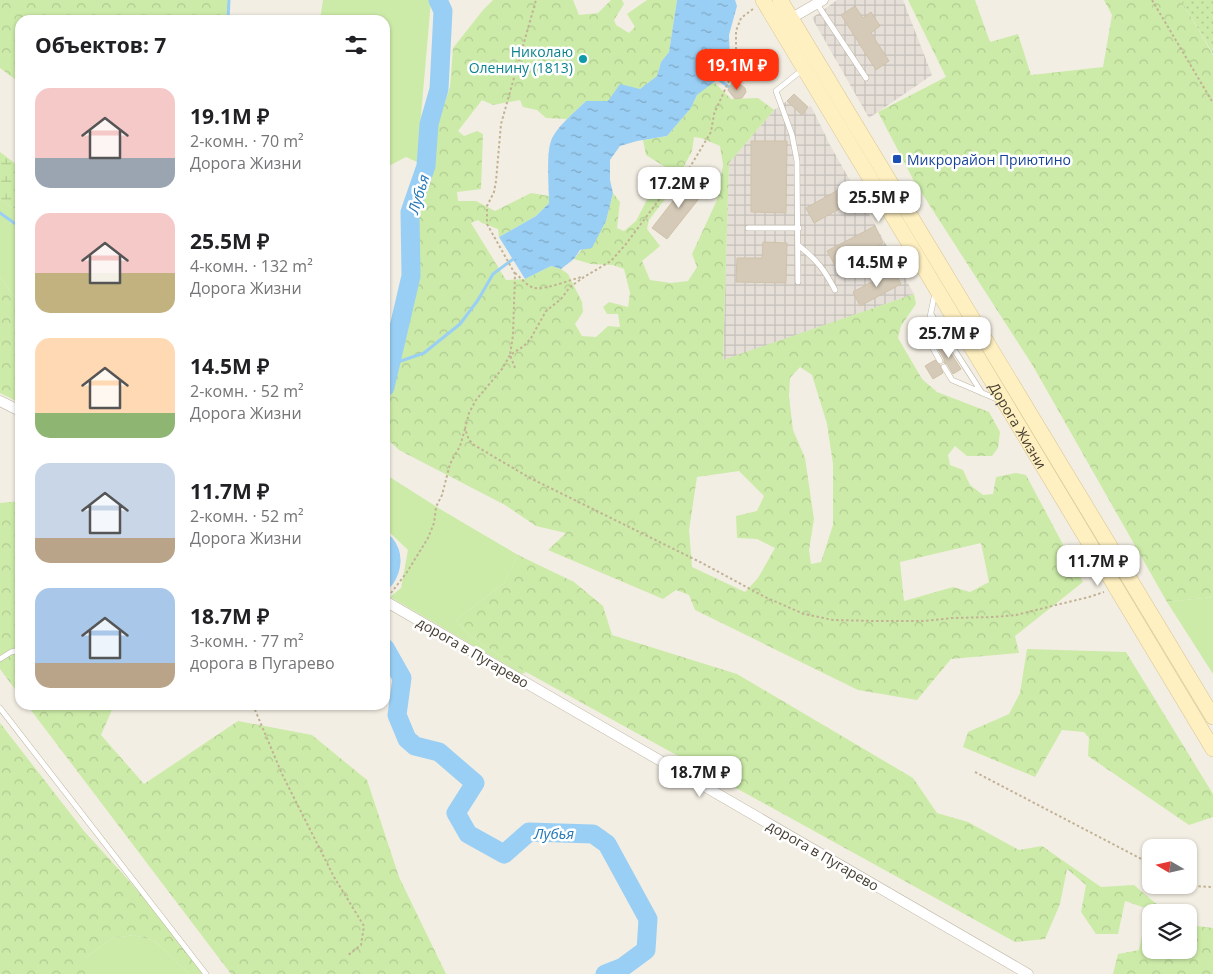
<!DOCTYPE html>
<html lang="ru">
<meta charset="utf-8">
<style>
body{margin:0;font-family:"Open Sans",sans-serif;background:#f6f6f6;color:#202124;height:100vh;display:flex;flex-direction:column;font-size:19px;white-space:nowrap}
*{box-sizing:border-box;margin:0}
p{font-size:16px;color:#757577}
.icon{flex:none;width:28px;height:28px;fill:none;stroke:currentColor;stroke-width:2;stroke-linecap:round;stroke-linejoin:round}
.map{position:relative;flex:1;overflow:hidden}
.side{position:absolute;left:15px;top:15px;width:375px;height:695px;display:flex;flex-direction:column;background:#fff;border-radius:15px;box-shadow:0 1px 4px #0004}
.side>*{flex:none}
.needle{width:32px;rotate:279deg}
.fabs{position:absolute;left:1142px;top:839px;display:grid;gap:10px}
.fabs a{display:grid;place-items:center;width:55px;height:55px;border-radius:10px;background:#fff;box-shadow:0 1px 4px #0004;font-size:25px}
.price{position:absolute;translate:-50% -42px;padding:0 11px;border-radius:10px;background:#fff;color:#222;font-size:16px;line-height:32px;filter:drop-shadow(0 1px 2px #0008)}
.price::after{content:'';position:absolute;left:50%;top:30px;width:15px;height:11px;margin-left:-8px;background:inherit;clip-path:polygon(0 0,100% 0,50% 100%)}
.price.active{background:#ff330e;color:#fff}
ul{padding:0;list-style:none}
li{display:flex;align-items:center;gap:15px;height:125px;padding:0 20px}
li span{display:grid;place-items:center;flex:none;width:140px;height:100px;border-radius:15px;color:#555}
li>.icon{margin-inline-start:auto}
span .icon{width:60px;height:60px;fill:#fffc;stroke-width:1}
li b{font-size:21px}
h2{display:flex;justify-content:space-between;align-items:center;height:60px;padding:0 20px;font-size:21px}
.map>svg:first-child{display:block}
</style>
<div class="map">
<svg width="1213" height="974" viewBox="0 0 1213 974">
<defs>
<pattern id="industrial-grid" width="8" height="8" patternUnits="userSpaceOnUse" patternTransform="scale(1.25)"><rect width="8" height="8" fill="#e5dfd8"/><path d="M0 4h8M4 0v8" fill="none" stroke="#c6c0ba"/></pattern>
<pattern id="forest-crowns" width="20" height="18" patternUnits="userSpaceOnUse" patternTransform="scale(1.25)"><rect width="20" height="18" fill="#cceba8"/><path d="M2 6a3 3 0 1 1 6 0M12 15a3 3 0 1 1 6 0" fill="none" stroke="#b1cb91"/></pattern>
<pattern id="wetland-marsh" width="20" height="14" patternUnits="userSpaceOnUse" patternTransform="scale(1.25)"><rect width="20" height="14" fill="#cceba8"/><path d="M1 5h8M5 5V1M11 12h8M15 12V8" fill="none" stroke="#b1cb91"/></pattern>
<pattern id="garden-dots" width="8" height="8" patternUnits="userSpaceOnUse" patternTransform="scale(1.25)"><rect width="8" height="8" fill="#cceba8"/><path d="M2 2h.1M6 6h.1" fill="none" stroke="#b1cb91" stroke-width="1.8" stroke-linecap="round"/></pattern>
<pattern id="water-ripples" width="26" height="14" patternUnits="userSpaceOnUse" patternTransform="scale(1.25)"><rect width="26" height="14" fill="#9acff5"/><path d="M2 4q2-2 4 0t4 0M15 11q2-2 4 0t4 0" fill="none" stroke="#7fa9c7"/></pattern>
</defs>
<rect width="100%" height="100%" fill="#f3eee3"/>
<path fill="url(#industrial-grid)" d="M837,0H903L932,75L869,118L812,18Z
M794,94L808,107L811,106L830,145L914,294L723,361L729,163L774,110L787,101Z"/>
<path fill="#cceba8" d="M323,0H431L417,162L406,157L385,168V20H320Z
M0,199L20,214V304L0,277Z
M385,474L440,509L518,555L504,583L456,620L470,636L526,672L522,674L390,597L401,588L408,550L385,528Z
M1213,597V674L1167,602Z
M134,935L155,941L189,974H85V958L113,938Z"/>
<path fill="url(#forest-crowns)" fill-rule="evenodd" d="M0,0H229L228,20H20V83L0,68Z
M493,0H573L579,15L598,13L611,0H622L624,4L614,20L616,25L629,33L635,27L627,14L647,0H677L669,52L661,62L657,76L640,89L608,101H586L567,119L546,118L537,110L523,107L520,100L493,105L482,100L458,131L464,136L477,131L483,134L481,189L457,192L458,201H476L495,211L531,193L549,196V203L536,216L499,237L498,229L482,223L478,220L471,223L506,280L525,279L551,266L561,269L568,274L582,302L583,312L575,324L582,336L596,337L608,326L620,327L618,314H607L603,307L609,302L628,307L630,293L624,269L613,265L591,264L574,259L606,221L613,193L620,202L617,228L624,231L636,221L651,192L660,182L672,190L649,220L647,229L660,246L642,261L650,280L671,283L688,281L697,267L692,254L717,200L723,165L720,146L701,138L694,137L692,151L683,168H667L646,155L643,140L667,136L691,108L697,95L709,84L715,83L731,99L758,98L774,110L729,163L723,360L914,294L916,304L901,326L898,338L922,379L937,392L989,412L1000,432L998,448L992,456H967L955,446L948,455L950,465L963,470L970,485L983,495L993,494L996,477L1016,473L1026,475L1083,582L1015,636L1019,653L951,659L917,700L858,690L695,610L689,595L676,590L663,599L548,550L566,533L536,526L505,505L399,450L385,437V406L406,334L417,278L418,217L432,168L436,129L450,87L453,48L483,10ZM800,367L812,375L827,424L833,464V525L821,562L811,564L809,550L814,519L805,458L793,430L789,396L790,378ZM739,471L764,496L757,511L736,516L737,538L757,539L775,548L758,578L745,592L692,567L689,530L697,477ZM981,543L989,582L970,592L953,587L904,601L900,562Z
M908,0H975L990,42L1018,34L1031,75L1103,67L1112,15L1104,0H1181L1213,55V597L1167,602L1033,366L914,181L878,112L946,77Z
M0,277L20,304V403L0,393Z
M20,501V696L0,669V503Z
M518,555L574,582L603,606L612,635L737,674L913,778L937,813L968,822L1019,850L1042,846L1101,887L1134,885L1166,912H1151V950H1189V925L1213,928V974H1113L1118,954L1139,950L1148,909L1125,901L1118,934H1096L1081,912L1086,885L1067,869L1060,904L1045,939L1015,942L526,672L470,636L456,620L504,583Z
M1027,649L1126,652L1213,794V817L1189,825L1088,756L1089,738L1084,732L1062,730L1035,777L963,747L968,732L1009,714L1020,693Z
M27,705H114L101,735L144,784L238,721L312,735L367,780L399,877L446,974H231Z
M0,723L84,831L150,904L205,974H189L155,941L134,935L113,938L85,958V974H0Z"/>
<path fill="url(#wetland-marsh)" d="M0,152L20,167V214L0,199Z"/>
<path fill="url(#garden-dots)" d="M1181,0H1213V54Z"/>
<path fill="url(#water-ripples)" d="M677,0H735L737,6L729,35L730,59L718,79L697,95L691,108L667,136L637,141L620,146L610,160V180L613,193L606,221L592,248L580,250L574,259L561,269L551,266L525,279L499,237L536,216L549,203C549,189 546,154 551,141C556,127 576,111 586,101H608L620,84L640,89L657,76L661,62L669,52Z"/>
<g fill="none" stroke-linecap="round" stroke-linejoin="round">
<path stroke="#9acff5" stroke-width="3" d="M228,20L229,0
M718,79L729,87
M0,213L20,227
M385,321L399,332
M392,364L424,353L460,324L478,300L493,274L516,257"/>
<path stroke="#9acff5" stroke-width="19" d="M385,387L411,276L410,212L426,166L429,124L439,89L443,11L438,0
M385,544C394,555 392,568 385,579
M385,648L402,678L397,715L407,739L415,746L439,752L475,783L456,813L468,834L504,854L529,832L593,834L607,844L648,919L646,950L623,967L605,974"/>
</g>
<path fill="#d5cab8" stroke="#d0c2aa" d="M855,6L863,18L871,12L880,26L871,33L889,61L876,70L841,15Z
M732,83L741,85L745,88L746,92L742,98L735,99L728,90Z
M794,94L808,107L802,115L787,101Z
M751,141H787L786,213L751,212Z
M690,179L705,191L667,239L652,228Z
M849,184L857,199L814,223L806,208Z
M875,226L883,243L836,267L827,251Z
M763,242L787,243L786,283L736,282L737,258H762Z
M894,270L901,284L860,306L853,292Z
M945,344L961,369L953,374L947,364L944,363V359L938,349Z
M935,360L940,365L943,373L933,379L925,366Z"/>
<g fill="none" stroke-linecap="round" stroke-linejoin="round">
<g stroke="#bfb6a5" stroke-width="6">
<path id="service" d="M817,4L866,78
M748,228H799
M798,245C817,260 824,269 835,290
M798,282L797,161L792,135L776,91L797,74L804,70
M935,293L926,336L940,361
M931,314L982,393
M944,367L952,380L999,400
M0,659L11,652L20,650
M0,708L206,974"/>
</g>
<g stroke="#bfb6a5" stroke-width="11">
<path id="minor" d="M790,19L823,0
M0,401L20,411
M385,601L1028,974"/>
</g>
<g stroke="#d6c48f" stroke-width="16">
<g id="secondary">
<path id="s1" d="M763,0L1213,749"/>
<path d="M780,0L1213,717"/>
</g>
</g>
<path stroke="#c2b295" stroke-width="2" stroke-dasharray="2.5 2.5" stroke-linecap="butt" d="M1152,0L1213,103
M753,9L741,18L736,31V65L714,114L711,132L690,167L661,197L626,244L611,261L584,277L570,287L561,299L546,311L531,338L524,346L510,355L502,369L476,400L469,413L465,429L469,440L474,445L530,478L702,563L765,597L804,614L833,620L875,621H924L952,618L994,617L1016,615L1056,605L1089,597L1104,592
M515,273C521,278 527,286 534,288C546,290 569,280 582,277
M515,368L510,355L513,335L515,274L487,224V206L494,192L496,181L501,124L536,0
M391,593L407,572L428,538L434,523L436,507L442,495L450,464L460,446L465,429
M253,705L282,774L334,877L364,926L361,945L347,956
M975,772L1151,864
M1189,884L1192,886L1213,887"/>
<use href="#service" stroke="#fff" stroke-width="5"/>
<use href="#minor" stroke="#fff" stroke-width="10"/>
<use href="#secondary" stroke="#fff0c1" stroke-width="15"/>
</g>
<circle fill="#0f9aa8" stroke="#fff" stroke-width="2" cx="583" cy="59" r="5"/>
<rect fill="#1a4fb4" stroke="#fff" stroke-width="2" x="892" y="154" width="10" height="10" rx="2.5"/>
<g text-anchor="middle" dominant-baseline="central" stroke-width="5" stroke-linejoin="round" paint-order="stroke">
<g font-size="14" fill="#0d838f" stroke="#fff" text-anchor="end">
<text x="573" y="51">Николаю<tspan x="573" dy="16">Оленину (1813)</tspan></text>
</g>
<g font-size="14" fill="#164399" stroke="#fff" text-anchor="start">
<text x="907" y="159">Микрорайон Приютино</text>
</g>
<g font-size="14" fill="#453e33" stroke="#fff">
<text stroke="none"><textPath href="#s1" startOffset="496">Дорога Жизни</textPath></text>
<text transform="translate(473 652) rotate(30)">дорога в Пугарево</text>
<text transform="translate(823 855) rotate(30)">дорога в Пугарево</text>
</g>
<g font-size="15" font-style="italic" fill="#2579b8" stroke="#fff">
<text transform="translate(418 194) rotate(-73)">Лубья</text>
<text x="554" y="833">Лубья</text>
</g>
</g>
</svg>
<div class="fabs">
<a><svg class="needle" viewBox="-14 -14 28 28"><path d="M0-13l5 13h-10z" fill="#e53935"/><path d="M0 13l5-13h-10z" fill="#757577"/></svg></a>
<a><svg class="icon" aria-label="layers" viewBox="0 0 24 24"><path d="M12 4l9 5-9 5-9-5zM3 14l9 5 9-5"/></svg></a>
</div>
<b class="price active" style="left:737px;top:91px">19.1M ₽</b>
<b class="price" style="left:679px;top:209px">17.2M ₽</b>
<b class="price" style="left:879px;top:223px">25.5M ₽</b>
<b class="price" style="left:877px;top:288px">14.5M ₽</b>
<b class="price" style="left:949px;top:359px">25.7M ₽</b>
<b class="price" style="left:1098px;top:587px">11.7M ₽</b>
<b class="price" style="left:700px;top:798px">18.7M ₽</b>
<section class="side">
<h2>Объектов: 7<svg class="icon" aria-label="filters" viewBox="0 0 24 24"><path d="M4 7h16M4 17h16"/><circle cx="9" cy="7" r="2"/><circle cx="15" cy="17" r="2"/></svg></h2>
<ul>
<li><span style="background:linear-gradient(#f6c9c9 70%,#9aa5b1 0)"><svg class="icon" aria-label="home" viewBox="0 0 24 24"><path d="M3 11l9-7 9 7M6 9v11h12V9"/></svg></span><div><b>19.1M ₽</b><p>2-комн. · 70 m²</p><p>Дорога Жизни</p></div></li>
<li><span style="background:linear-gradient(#f6c9c9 60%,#c2b280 0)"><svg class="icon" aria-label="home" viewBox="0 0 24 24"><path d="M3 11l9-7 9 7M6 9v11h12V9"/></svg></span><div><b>25.5M ₽</b><p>4-комн. · 132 m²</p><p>Дорога Жизни</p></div></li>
<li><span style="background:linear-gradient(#ffd9b3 75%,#8fb573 0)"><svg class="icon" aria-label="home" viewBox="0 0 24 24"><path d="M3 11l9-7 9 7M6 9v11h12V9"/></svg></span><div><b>14.5M ₽</b><p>2-комн. · 52 m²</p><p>Дорога Жизни</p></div></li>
<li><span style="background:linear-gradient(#c9d6e8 75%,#b9a48a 0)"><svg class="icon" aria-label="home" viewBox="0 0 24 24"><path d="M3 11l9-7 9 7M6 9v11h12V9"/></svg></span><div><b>11.7M ₽</b><p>2-комн. · 52 m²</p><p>Дорога Жизни</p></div></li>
<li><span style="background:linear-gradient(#a9c7e8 75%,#b9a48a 0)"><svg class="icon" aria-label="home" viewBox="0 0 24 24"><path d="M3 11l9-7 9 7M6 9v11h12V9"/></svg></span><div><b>18.7M ₽</b><p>3-комн. · 77 m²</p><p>дорога в Пугарево</p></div></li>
</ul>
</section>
</div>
